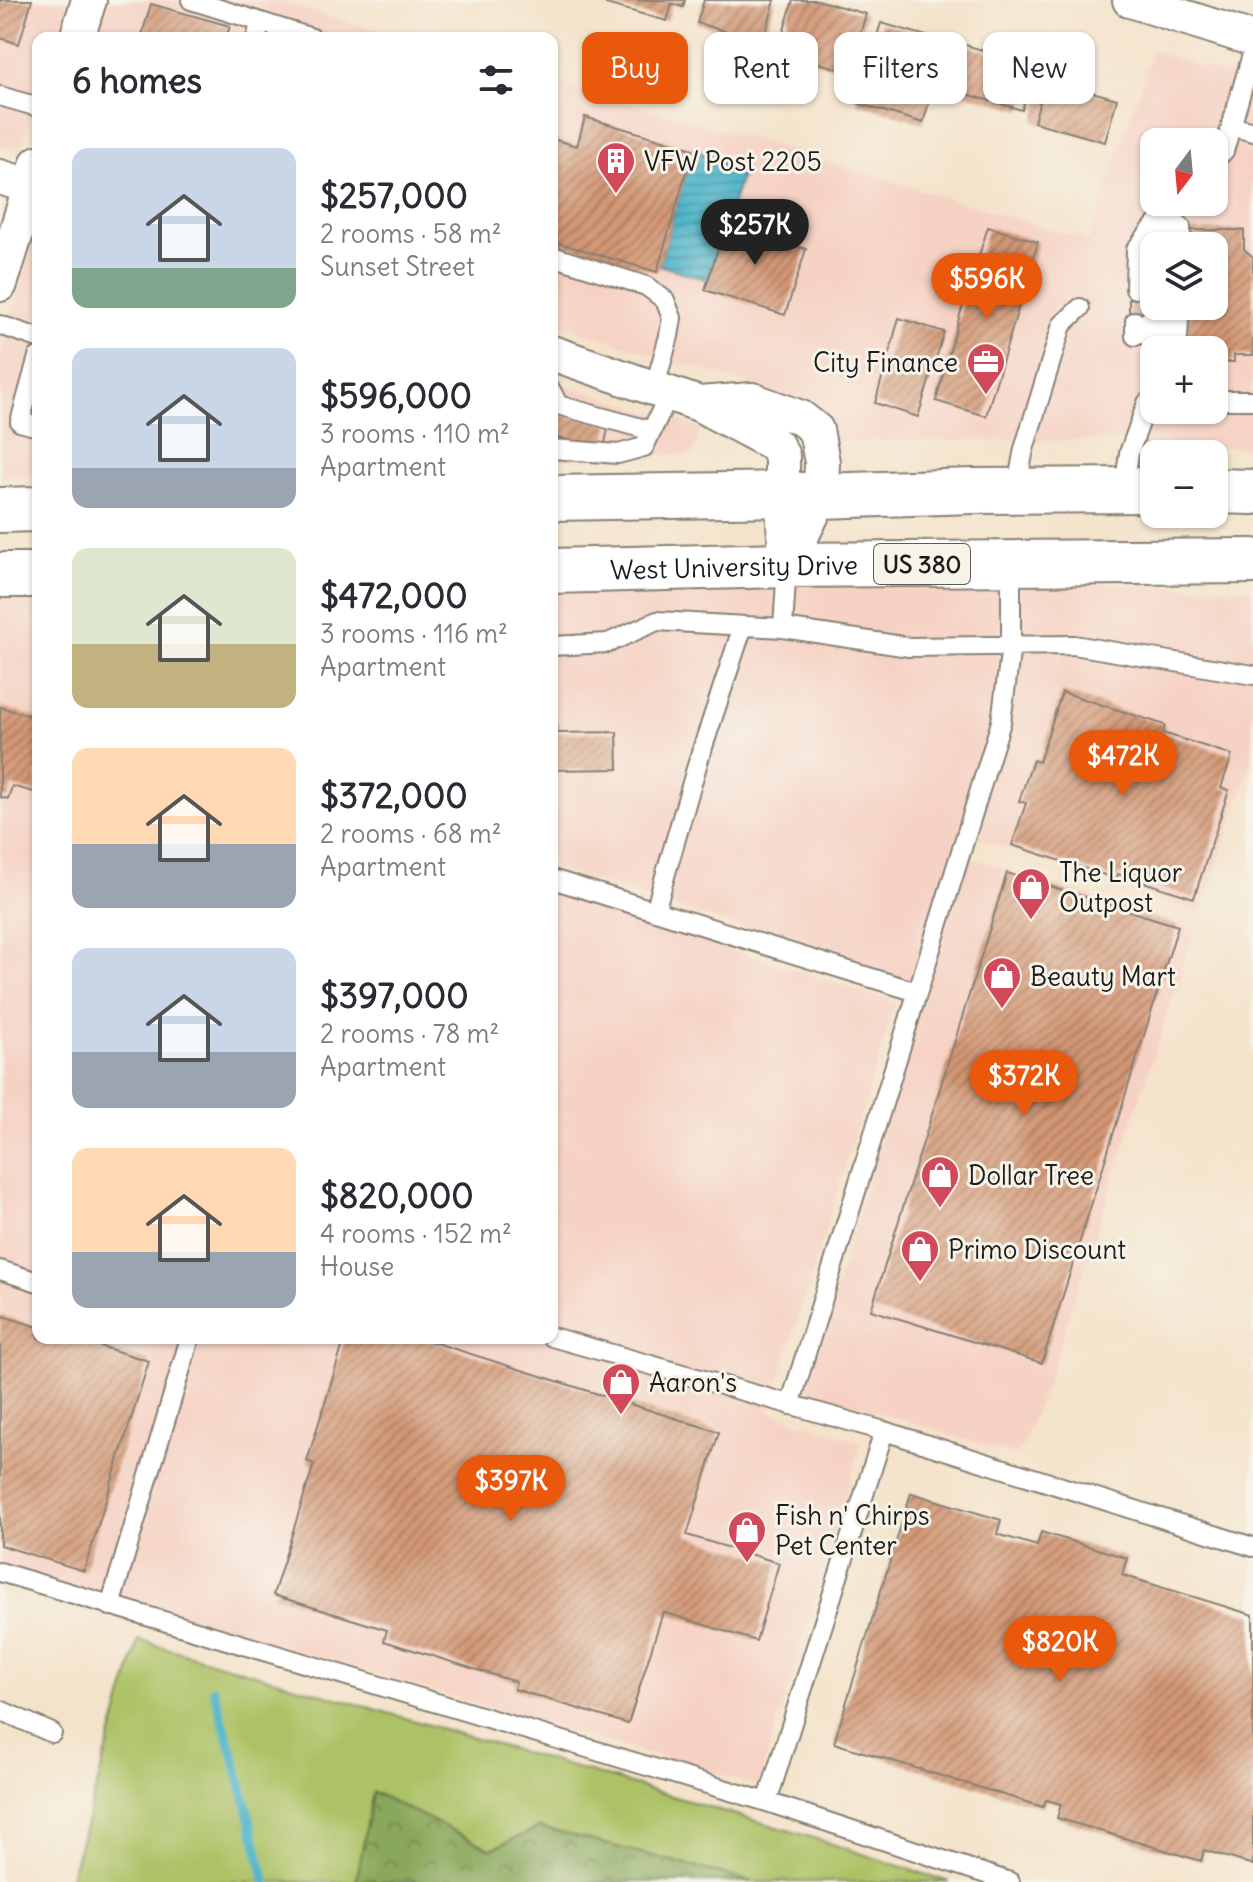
<!DOCTYPE html>
<meta charset="utf-8">
<style>
body{margin:0;font-family:Delius,sans-serif;background:#f2f2f3;color:#2b2b33;height:100vh;display:flex;flex-direction:column;font-size:30px;white-space:nowrap}
*{box-sizing:border-box;margin:0}
p{font-size:26px;color:#7c7c81}
.icon{flex:none;width:44px;height:44px;fill:none;stroke:currentColor;stroke-width:2;stroke-linecap:round;stroke-linejoin:round}
.map{position:relative;flex:1;overflow:hidden}
.drawer{position:absolute;left:32px;top:32px;width:526px;height:1312px;display:flex;flex-direction:column;background:#fff;border-radius:16px;box-shadow:0 2px 6px #0004}
.drawer>*{flex:none}
.guide{position:absolute;left:582px;top:32px;width:550px;height:72px;display:flex;gap:16px}
.needle{width:52px;rotate:196deg}
.tools{position:absolute;left:1140px;top:128px;display:grid;gap:16px}
.tools a{display:grid;place-items:center;width:88px;height:88px;border-radius:16px;background:#fff;box-shadow:0 2px 6px #0004;font-size:40px}
.price{position:absolute;translate:-50% -68px;padding:0 18px;border-radius:28px;background:#ea580c;color:#fff;font-size:26px;line-height:52px;filter:drop-shadow(0 2px 4px #0008)}
.price::after{content:'';position:absolute;left:50%;top:48px;width:24px;height:18px;margin-left:-12px;background:inherit;clip-path:polygon(0 0,100% 0,50% 100%)}
.price.current{background:#222;color:#fff}
ul{padding:0;list-style:none}
li{display:flex;align-items:center;gap:24px;height:200px;padding:0 40px}
li span{display:grid;place-items:center;flex:none;width:224px;height:160px;border-radius:16px;color:#555}
li>.icon{margin-inline-start:auto}
span .icon{width:96px;height:96px;fill:#fffc;stroke-width:1}
li b{font-size:34px}
h2{display:flex;justify-content:space-between;align-items:center;height:96px;padding:0 40px;font-size:34px}
.chip{padding:0 28px;border-radius:16px;background:#fff;box-shadow:0 2px 6px #0004;font-size:28px;line-height:72px}
.chip.current{background:#ea580c;color:#fff}
.map>svg:first-child{display:block}
</style>
<div class="map">
<svg width="1253" height="1882" viewBox="0 0 1253 1882">
<defs>
<pattern id="forest-crowns" width="20" height="18" patternUnits="userSpaceOnUse" patternTransform="scale(2)"><rect width="20" height="18" fill="#8aa85b"/><path d="M2 6a3 3 0 1 1 6 0M12 15a3 3 0 1 1 6 0" fill="none" stroke="#70884a"/></pattern>
<pattern id="water-rules" width="6" height="5" patternUnits="userSpaceOnUse" patternTransform="scale(2)"><rect width="6" height="5" fill="#4ab3c9"/><path d="M0 2.5h6" fill="none" stroke="#3d91a2"/></pattern>
<pattern id="building-hatch" width="6" height="6" patternUnits="userSpaceOnUse" patternTransform="scale(2)"><rect width="6" height="6" fill="#d39775"/><path d="M-1 1l2-2M0 6l6-6M5 7l2-2" fill="none" stroke="#aa7a5f"/></pattern>
</defs>
<rect width="100%" height="100%" fill="#f7f3e8"/>
<filter id="ink" filterUnits="userSpaceOnUse"><feTurbulence type="fractalNoise" baseFrequency=".0125" numOctaves="2"/><feDisplacementMap in="SourceGraphic" scale="16" xChannelSelector="R" yChannelSelector="G"/><feConvolveMatrix kernelMatrix="1 2 1 2 8 2 1 2 1" color-interpolation-filters="sRGB"/></filter>
<filter id="wash" filterUnits="userSpaceOnUse"><feTurbulence type="fractalNoise" baseFrequency=".006" numOctaves="4" result="noise"/><feDisplacementMap in="SourceGraphic" scale="32" xChannelSelector="R" yChannelSelector="G"/><feGaussianBlur stdDeviation="1.8" result="paint"/><feColorMatrix in="noise" values="0 0 0 0 0 0 0 0 0 0 0 0 0 0 0 0 0 1.4 0 .05"/><feComposite in="paint" operator="in"/></filter>
<g filter="url(#wash)">
<rect width="100%" height="100%" fill="#f4e3cb"/>
<path fill="#f6d2c4" fill-rule="evenodd" d="M0,0H69L57,38H38V98L21,152L0,146Z
M109,0H271L403,38H97Z
M1152,51L1253,83V448L1181,446L1162,440L828,441L799,400L552,322V81L753,139L1089,241ZM1154,142H1214V202H1154ZM1154,246H1214V306H1154ZM1154,350H1214V410H1154Z
M38,223V475L0,476V357Z
M552,381L701,428L694,454L552,460Z
M1001,577L998,667L993,721L953,852L1195,929L1051,1371L1018,1456L806,1390L927,985L552,868V585Z
M1021,582L1253,589V758L1202,912L973,837L1007,724Z
M0,593H38V1338H552V893L896,1002L769,1412L862,1442L758,1786L0,1565Z"/>
<path fill="#adc266" stroke="#646f41" stroke-width="2" d="M139,1640L801,1834L949,1882H69Z"/>
<path fill="url(#forest-crowns)" stroke="#53623c" stroke-width="2" d="M373,1792L491,1849L540,1827L754,1882H356Z"/>
<path fill="url(#water-rules)" stroke="#336872" stroke-width="2" d="M693,149L744,167L709,280L659,265Z"/>
<g fill="none" stroke-linecap="round" stroke-linejoin="round">
<path stroke="#4ab3c9" stroke-width="9" d="M213,1689L236,1764L266,1882"/>
</g>
<g id="blocks">
<path fill="url(#building-hatch)" d="M0,0H32L19,44L0,38Z
M607,0H685L683,7L672,4L667,21L606,4Z
M704,0H775L763,42L697,23Z
M793,0H817L866,14L849,72L778,51Z
M151,4L230,26L226,38H141Z
M881,23L947,42L923,123L857,103Z
M965,45L1035,65L1022,110L952,90Z
M1046,79L1117,99L1105,142L1034,122Z
M585,117L693,149L657,272L552,241V139L577,146Z
M728,216L777,231L775,239L806,249L785,315L705,290Z
M988,227L1038,242L986,416L936,401L959,318Z
M1187,230H1244V249L1253,257V355H1234V362H1214V350H1184V320H1129V290H1154V306H1214V246H1187Z
M899,318L944,332L918,417L875,403Z
M552,413L609,425L604,447L552,437Z
M1062,692L1165,725L1163,733L1232,755L1221,788L1229,790L1194,898L1118,874L1117,879L1012,845L1026,803L1019,801L1033,760L1039,762Z
M0,707L38,718L37,793L12,786L8,799L0,797Z
M552,723H557V733L617,732L618,769L552,770Z
M1007,873L1178,926L1042,1363L871,1310Z
M0,1315L38,1327V1338H73L149,1361L84,1571L0,1545Z
M345,1338H420L719,1432L687,1535L779,1563L756,1641L663,1612L628,1724L514,1689L516,1682L384,1641L387,1630L273,1595L314,1464L307,1461Z
M911,1493L1001,1520L997,1534L1037,1546L1041,1532L1127,1558L1122,1575L1253,1615V1865L1204,1850L1201,1861L1057,1818L1061,1804L1046,1800L1043,1807L834,1743Z"/>
</g>
</g>
<g filter="url(#ink)">
<use href="#blocks" fill-opacity="0" stroke="#888074" stroke-width="2"/>
<g fill="none" stroke-linecap="round" stroke-linejoin="round">
<g stroke="#888074" stroke-width="22">
<path id="lane" d="M191,0L261,22L256,38
M261,22L312,38
M0,96L38,107
M1231,126L1253,132
M1214,161L1224,151L1253,51
M1166,211L1181,227V246
M1165,246L1166,211
M552,256L646,286L665,300L672,318L669,336L654,389
M1135,289L1136,249L1152,229
M1150,290L1152,229L1175,202
M1135,321V336
M0,325L38,338
M1148,337L1149,320
M1162,337L1163,321
M1178,337L1179,320
M38,357L20,422L38,427
M552,392L558,405L652,431
M1214,400H1253
M552,449L618,454L644,447L669,394
M1124,489L1129,453L1147,403L1154,401
M1016,491L1024,449L1062,325L1080,308
M783,628L787,565
M552,646L608,643L657,621L783,628L909,647L1074,645L1253,675
M552,879L917,992
M655,911L698,762L743,626
M0,1270L38,1282
M552,1337L884,1431L1253,1547
M790,1405L1001,722L1011,646V563
M0,1572L767,1802L884,1431
M110,1606L190,1338
M0,1710L52,1733
M767,1802L1010,1882"/>
</g>
<g stroke="#888074" stroke-width="38">
<path id="street" d="M1130,0L1253,39
M77,38L89,0
M0,177L38,189
M0,284L38,163
M552,353L699,404L776,445L782,456V494L787,565
M699,404L752,400L801,418L816,430L822,462L821,496L789,561"/>
</g>
<g stroke="#888074" stroke-width="48">
<g id="primary">
<path d="M1214,491L1253,492"/>
<path d="M552,498L782,494L821,496L973,491L1154,490"/>
<path d="M0,510L38,509"/>
<path id="s1" d="M552,571L787,565L1253,561"/>
<path d="M0,575H38"/>
</g>
</g>
<use href="#lane" stroke="#fff" stroke-width="18"/>
<use href="#street" stroke="#fff" stroke-width="34"/>
<use href="#primary" stroke="#fff" stroke-width="44"/>
</g>
</g>
<defs>
<g id="building-pin" transform="scale(2)"><path d="M0 17L-7.5 6A9.5 9.5 0 1 1 7.5 6Z" fill="#d1495b" stroke="#f7f3e8"/><path d="M-4-6H4V6H1V3H-1V6H-4ZM-2.5-4.3h1.7v1.8h-1.7ZM.8-4.3h1.7v1.8H.8ZM-2.5-1h1.7V.8h-1.7ZM.8-1h1.7V.8H.8Z" fill="#fff"/></g>
<g id="office-pin" transform="scale(2)"><path d="M0 17L-7.5 6A9.5 9.5 0 1 1 7.5 6Z" fill="#d1495b" stroke="#f7f3e8"/><path d="M-6-3h4V-5.5h4V-3h4V5H-6ZM-1-4.5V-3h2v-1.5ZM-6 0V1H6V0Z" fill="#fff"/></g>
<g id="shop-pin" transform="scale(2)"><path d="M0 17L-7.5 6A9.5 9.5 0 1 1 7.5 6Z" fill="#d1495b" stroke="#f7f3e8"/><path d="M-5-2.5h2.3a2.7 3.5 0 0 1 5.4 0H5L5.5 6h-11ZM-1.5-2.5h3a1.5 2.3 0 0 0-3 0Z" fill="#fff"/></g>
</defs>
<g fill-rule="evenodd">
<use href="#building-pin" x="616" y="161"/>
<use href="#office-pin" x="986" y="362"/>
<use href="#shop-pin" x="1031" y="887"/>
<use href="#shop-pin" x="1002" y="976"/>
<use href="#shop-pin" x="940" y="1175"/>
<use href="#shop-pin" x="920" y="1249"/>
<use href="#shop-pin" x="621" y="1382"/>
<use href="#shop-pin" x="747" y="1530"/>
</g>
<g text-anchor="middle" dominant-baseline="central" stroke-width="6" stroke-linejoin="round" paint-order="stroke">
<rect fill="#f7f3e8" stroke="#5e5c59" stroke-width="2" x="874" y="544" width="96" height="40" rx="6"/>
<g font-size="24" font-weight="bold" fill="#1c1c1c">
<text x="922" y="564">US 380</text>
</g>
<g font-size="26" fill="#1c1c1c" stroke="#f7f3e8" text-anchor="start">
<text x="644" y="161">VFW Post 2205</text>
<text x="958" y="362" text-anchor="end">City Finance</text>
<text x="1059" y="872">The Liquor<tspan x="1059" dy="30">Outpost</tspan></text>
<text x="1030" y="976">Beauty Mart</text>
<text x="968" y="1175">Dollar Tree</text>
<text x="948" y="1249">Primo Discount</text>
<text x="649" y="1382">Aaron's</text>
<text x="775" y="1515">Fish n' Chirps<tspan x="775" dy="30">Pet Center</tspan></text>
</g>
<g font-size="26" fill="#1c1c1c" stroke="#f7f3e8">
<text stroke="none"><textPath href="#s1" startOffset="182">West University Drive</textPath></text>
</g>
</g>
</svg>
<div class="tools">
<a><svg class="needle" viewBox="-14 -14 28 28"><path d="M0-13l5 13h-10z" fill="#e53935"/><path d="M0 13l5-13h-10z" fill="#7c7c81"/></svg></a>
<a><svg class="icon" aria-label="layers" viewBox="0 0 24 24"><path d="M12 4l9 5-9 5-9-5zM3 14l9 5 9-5"/></svg></a>
<a>+</a>
<a>−</a>
</div>
<b class="price current" style="left:755px;top:267px">$257K</b>
<b class="price" style="left:987px;top:321px">$596K</b>
<b class="price" style="left:1123px;top:798px">$472K</b>
<b class="price" style="left:1024px;top:1118px">$372K</b>
<b class="price" style="left:511px;top:1523px">$397K</b>
<b class="price" style="left:1060px;top:1684px">$820K</b>
<div class="guide">
<a class="chip current">Buy</a>
<a class="chip">Rent</a>
<a class="chip">Filters</a>
<a class="chip">New</a>
</div>
<section class="drawer">
<h2>6 homes<svg class="icon" aria-label="filters" viewBox="0 0 24 24"><path d="M4 7h16M4 17h16"/><circle cx="9" cy="7" r="2"/><circle cx="15" cy="17" r="2"/></svg></h2>
<ul>
<li><span style="background:linear-gradient(#c9d6e8 75%,#7fa58c 0)"><svg class="icon" aria-label="home" viewBox="0 0 24 24"><path d="M3 11l9-7 9 7M6 9v11h12V9"/></svg></span><div><b>$257,000</b><p>2 rooms · 58 m²</p><p>Sunset Street</p></div></li>
<li><span style="background:linear-gradient(#c9d6e8 75%,#9aa5b1 0)"><svg class="icon" aria-label="home" viewBox="0 0 24 24"><path d="M3 11l9-7 9 7M6 9v11h12V9"/></svg></span><div><b>$596,000</b><p>3 rooms · 110 m²</p><p>Apartment</p></div></li>
<li><span style="background:linear-gradient(#dfe7d0 60%,#c2b280 0)"><svg class="icon" aria-label="home" viewBox="0 0 24 24"><path d="M3 11l9-7 9 7M6 9v11h12V9"/></svg></span><div><b>$472,000</b><p>3 rooms · 116 m²</p><p>Apartment</p></div></li>
<li><span style="background:linear-gradient(#ffd9b3 60%,#9aa5b1 0)"><svg class="icon" aria-label="home" viewBox="0 0 24 24"><path d="M3 11l9-7 9 7M6 9v11h12V9"/></svg></span><div><b>$372,000</b><p>2 rooms · 68 m²</p><p>Apartment</p></div></li>
<li><span style="background:linear-gradient(#c9d6e8 65%,#9aa5b1 0)"><svg class="icon" aria-label="home" viewBox="0 0 24 24"><path d="M3 11l9-7 9 7M6 9v11h12V9"/></svg></span><div><b>$397,000</b><p>2 rooms · 78 m²</p><p>Apartment</p></div></li>
<li><span style="background:linear-gradient(#ffd9b3 65%,#9aa5b1 0)"><svg class="icon" aria-label="home" viewBox="0 0 24 24"><path d="M3 11l9-7 9 7M6 9v11h12V9"/></svg></span><div><b>$820,000</b><p>4 rooms · 152 m²</p><p>House</p></div></li>
</ul>
</section>
</div>
